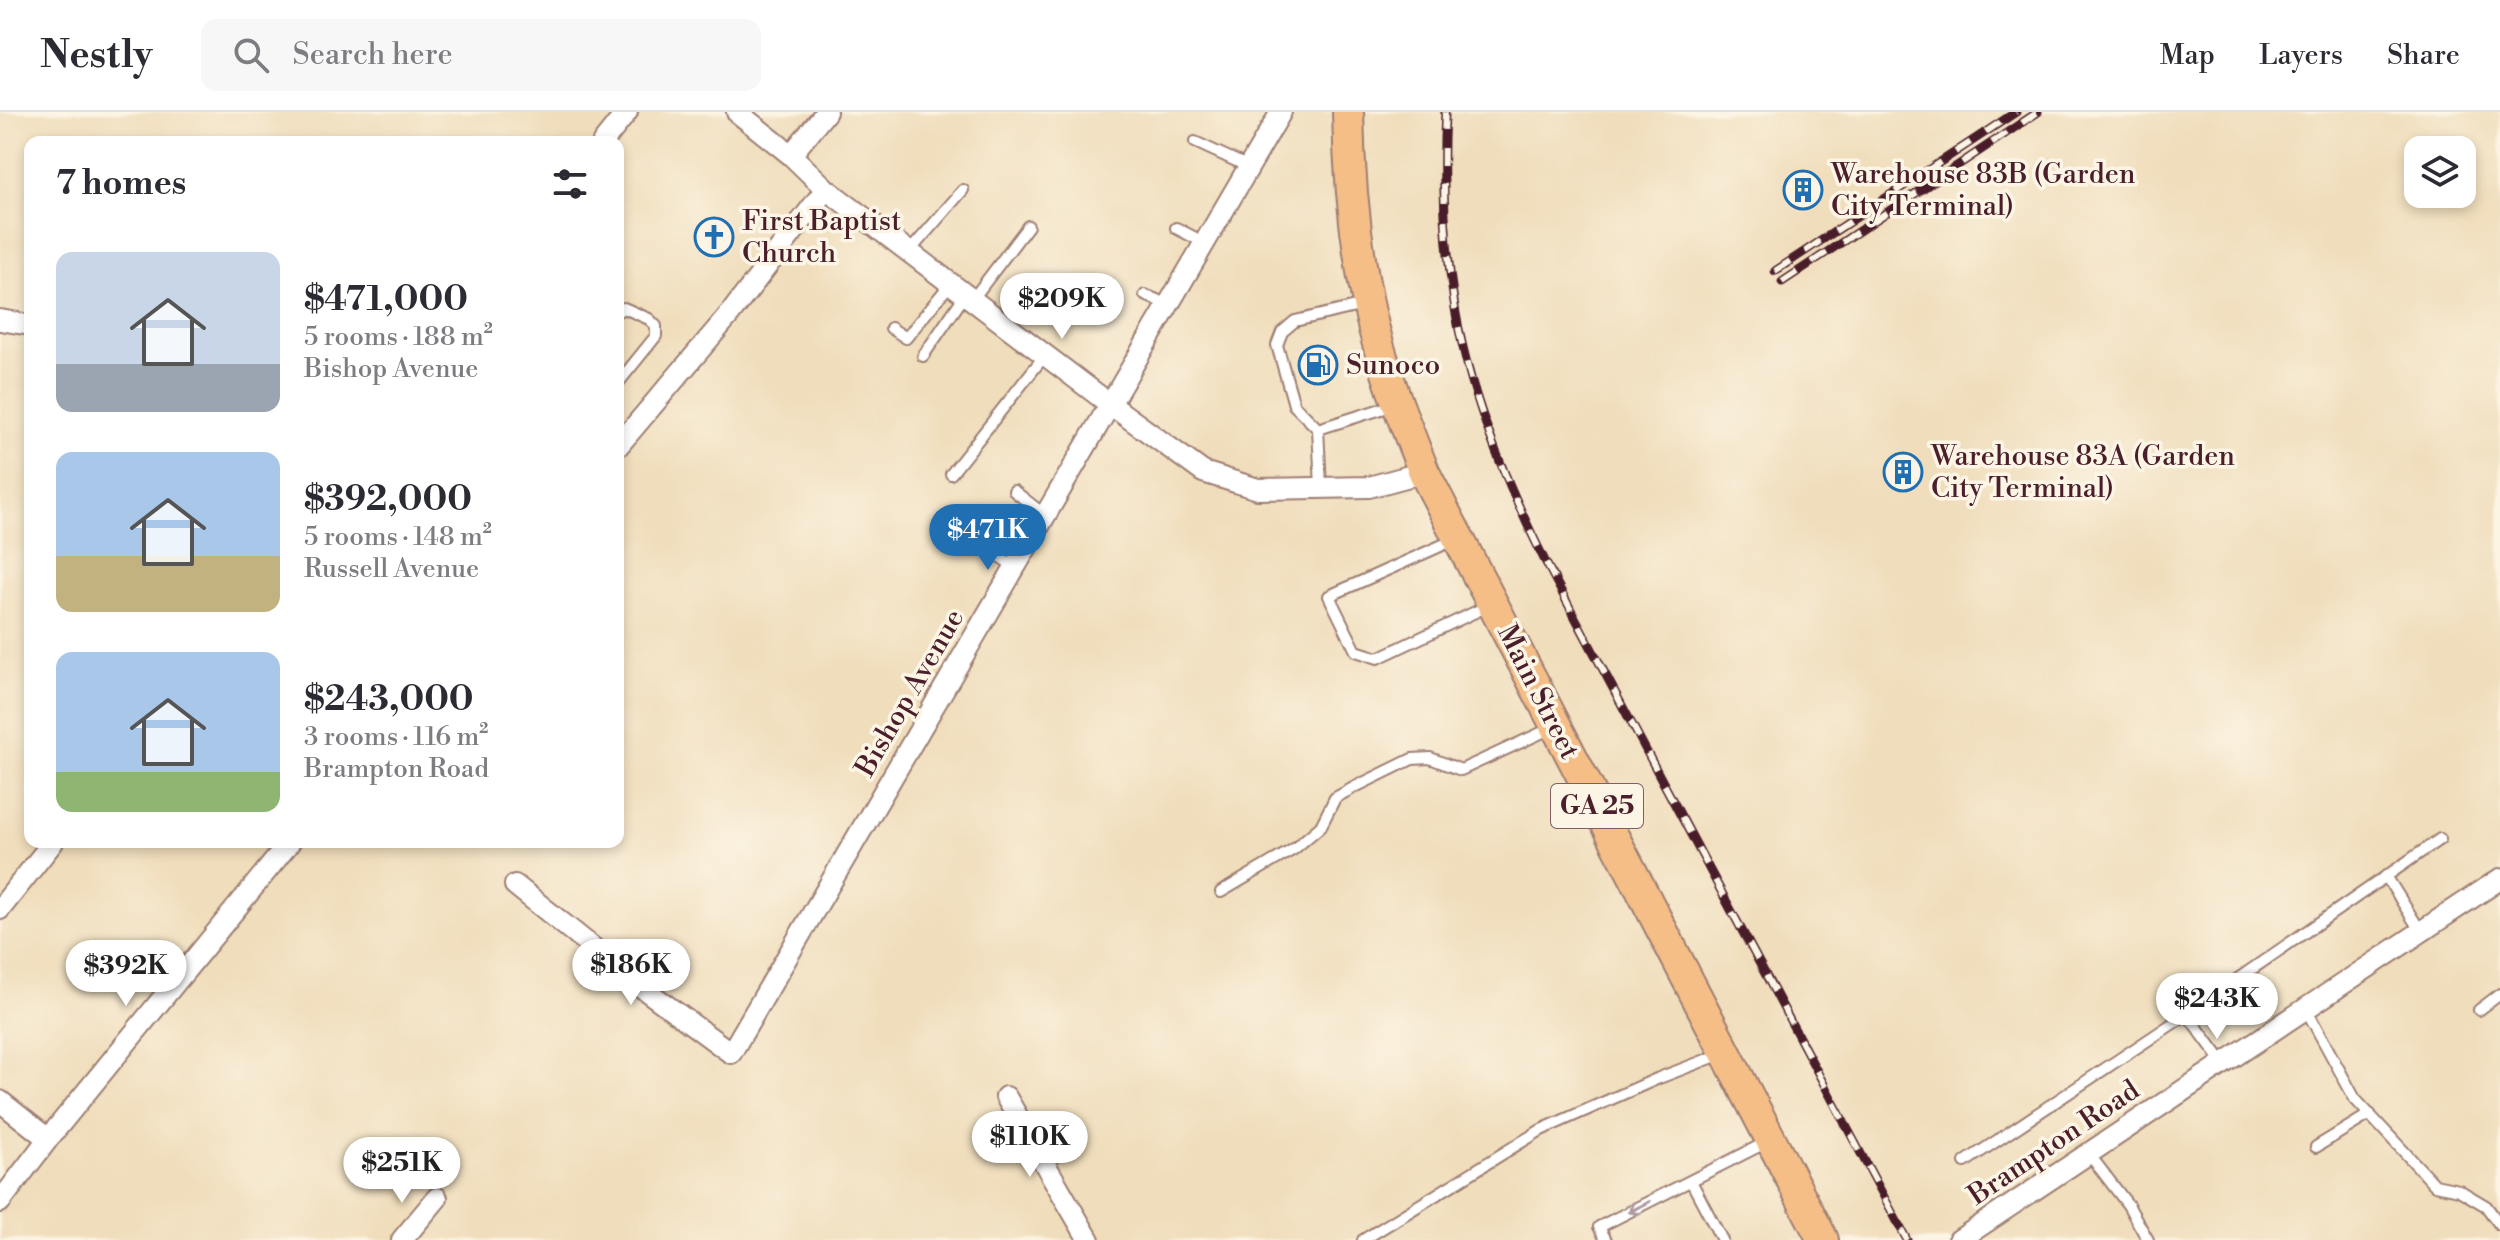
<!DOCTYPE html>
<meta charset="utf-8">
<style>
body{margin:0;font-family:"Libre Bodoni",serif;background:#f7f7f7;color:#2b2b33;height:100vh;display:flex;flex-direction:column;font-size:30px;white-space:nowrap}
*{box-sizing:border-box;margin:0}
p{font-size:26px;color:#7c7c81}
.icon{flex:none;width:44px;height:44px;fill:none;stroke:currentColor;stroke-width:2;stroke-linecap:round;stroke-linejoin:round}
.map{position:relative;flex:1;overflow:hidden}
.drawer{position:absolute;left:24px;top:24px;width:600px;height:712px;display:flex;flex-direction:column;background:#fff;border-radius:16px;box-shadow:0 4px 12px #0003}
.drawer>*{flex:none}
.fabs{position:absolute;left:2404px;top:24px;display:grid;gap:16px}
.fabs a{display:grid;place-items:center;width:72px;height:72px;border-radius:16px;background:#fff;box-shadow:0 4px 12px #0003;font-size:40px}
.price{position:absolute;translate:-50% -68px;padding:0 18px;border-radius:28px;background:#fff;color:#222;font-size:26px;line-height:52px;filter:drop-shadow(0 2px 4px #0008)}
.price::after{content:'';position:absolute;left:50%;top:48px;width:24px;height:18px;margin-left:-12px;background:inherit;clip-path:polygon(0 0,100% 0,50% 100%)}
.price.on{background:#1f6fb2;color:#fff}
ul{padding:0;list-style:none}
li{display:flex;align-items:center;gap:24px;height:200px;padding:0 32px}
li span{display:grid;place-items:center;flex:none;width:224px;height:160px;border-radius:16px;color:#555}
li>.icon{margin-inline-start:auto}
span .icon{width:96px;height:96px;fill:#fffc;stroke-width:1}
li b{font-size:34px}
h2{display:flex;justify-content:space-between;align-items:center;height:96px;padding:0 32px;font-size:34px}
header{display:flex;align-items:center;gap:48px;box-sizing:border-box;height:112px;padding:0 40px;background:#fff;border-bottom:2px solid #e1e1e2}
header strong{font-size:38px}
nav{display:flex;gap:44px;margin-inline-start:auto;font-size:28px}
.search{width:560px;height:72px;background:#f7f7f7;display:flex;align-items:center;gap:20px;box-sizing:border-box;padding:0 28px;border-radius:16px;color:#7c7c81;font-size:30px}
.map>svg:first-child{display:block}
</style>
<header>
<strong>Nestly</strong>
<div class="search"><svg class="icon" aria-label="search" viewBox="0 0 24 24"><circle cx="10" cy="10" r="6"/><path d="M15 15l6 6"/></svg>Search here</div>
<nav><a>Map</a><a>Layers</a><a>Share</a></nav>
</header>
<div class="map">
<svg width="2500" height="1128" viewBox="0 0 2500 1128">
<rect width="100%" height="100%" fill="#fcf5e5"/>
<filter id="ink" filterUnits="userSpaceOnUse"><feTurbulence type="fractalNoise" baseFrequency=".0125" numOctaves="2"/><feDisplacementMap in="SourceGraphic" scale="16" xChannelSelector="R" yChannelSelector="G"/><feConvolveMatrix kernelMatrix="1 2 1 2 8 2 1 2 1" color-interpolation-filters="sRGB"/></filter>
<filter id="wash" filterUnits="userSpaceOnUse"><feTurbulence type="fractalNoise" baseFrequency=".006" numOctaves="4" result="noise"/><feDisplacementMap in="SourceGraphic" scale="32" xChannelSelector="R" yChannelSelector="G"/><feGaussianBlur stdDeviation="1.8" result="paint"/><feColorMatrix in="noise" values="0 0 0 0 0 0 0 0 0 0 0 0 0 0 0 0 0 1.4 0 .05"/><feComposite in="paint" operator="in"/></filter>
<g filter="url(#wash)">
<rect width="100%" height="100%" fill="#f0ddbb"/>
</g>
<g filter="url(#ink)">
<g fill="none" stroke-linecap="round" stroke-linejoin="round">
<g stroke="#9d7e73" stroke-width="14">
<path id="lane" d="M1195,30L1249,55
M1176,116L1205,131
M909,140L963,78
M1145,183L1169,193
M972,188L1028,114
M618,199L624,196L649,207L656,214V224L618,271
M891,216L906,226L951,171
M923,244L965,183
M1318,317L1294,293L1277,233L1282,220L1295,209L1364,193
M951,362L1045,243
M1321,375L1318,317L1394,293
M1014,379L1046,404
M971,425L1015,455
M1456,427L1329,484L1356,539L1378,546L1490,493
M2386,764L2421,820
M1221,780L1294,737L1321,714L1335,686L1353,676L1412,647L1430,646L1461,658L1554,615
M2306,897L2355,987L2435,1073L2459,1078L2486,1094L2500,1113
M2479,898L2500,882
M2224,952L2187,902L2440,727
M2316,1035L2370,1002
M2089,1042L2128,1093L2148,1128
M1965,1050L2187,902
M1691,1069L1722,1128
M1363,1128L1541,1018L1659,966L1724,941
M1606,1128L1599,1115L1769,1029"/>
</g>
<g stroke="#9d7e73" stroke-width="24">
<path id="street" d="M737,0L791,43L826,77L1111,293L1203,360L1258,377L1369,375L1424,360
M603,30L627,0
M791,43L826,0
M0,208L30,213
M618,334L730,202L826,77
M515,773L644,877L731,941L1281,0
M0,797L53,730
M1006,985L1089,1128
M0,989L48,1027
M0,1090L48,1027L290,730
M402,1128L437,1086
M1959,1128L2500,767"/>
</g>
<g stroke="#9d7e73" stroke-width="34">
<path id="primary" d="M1348,0C1349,66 1355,131 1369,196C1381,252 1403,307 1424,360L1823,1128"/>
</g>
<use href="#lane" stroke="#fff" stroke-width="10"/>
<use href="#street" stroke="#fff" stroke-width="20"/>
<use href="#primary" stroke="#f6be87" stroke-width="30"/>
<g stroke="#4a1f2b" stroke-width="9">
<path id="rail" d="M1445,0C1442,60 1444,123 1453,183C1466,275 1503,364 1544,447L1907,1128
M1775,159L2016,0
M1782,170L2038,0"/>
</g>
<use href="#rail" stroke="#fcf5e5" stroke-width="6" stroke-dasharray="18" stroke-linecap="butt"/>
</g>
<defs><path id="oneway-shaft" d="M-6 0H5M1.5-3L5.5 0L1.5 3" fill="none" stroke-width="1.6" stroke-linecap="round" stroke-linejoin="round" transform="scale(2)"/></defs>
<use stroke="#ae9aa0" href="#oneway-shaft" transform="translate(1639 1095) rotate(153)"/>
</g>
<defs>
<g id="building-ring" transform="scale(2)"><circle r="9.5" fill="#fcf5e5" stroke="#1f6fb2" stroke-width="1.5"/><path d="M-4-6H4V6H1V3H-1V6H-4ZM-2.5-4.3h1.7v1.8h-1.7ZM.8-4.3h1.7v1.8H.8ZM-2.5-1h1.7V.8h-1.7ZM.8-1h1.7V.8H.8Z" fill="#1f6fb2"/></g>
<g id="church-ring" transform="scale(2)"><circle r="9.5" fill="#fcf5e5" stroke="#1f6fb2" stroke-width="1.5"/><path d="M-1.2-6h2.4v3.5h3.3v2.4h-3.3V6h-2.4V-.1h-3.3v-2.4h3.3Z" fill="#1f6fb2"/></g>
<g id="fuel-ring" transform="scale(2)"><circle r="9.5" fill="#fcf5e5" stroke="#1f6fb2" stroke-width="1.5"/><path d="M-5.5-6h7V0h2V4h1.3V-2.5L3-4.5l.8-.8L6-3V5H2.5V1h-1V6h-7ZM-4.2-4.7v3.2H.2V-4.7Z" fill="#1f6fb2"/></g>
</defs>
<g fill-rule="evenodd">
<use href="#building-ring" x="1803" y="78"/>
<use href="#church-ring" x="714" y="125"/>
<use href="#fuel-ring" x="1318" y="253"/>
<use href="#building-ring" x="1903" y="360"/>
</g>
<g text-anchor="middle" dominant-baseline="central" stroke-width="7" stroke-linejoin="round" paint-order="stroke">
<rect fill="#fcf5e5" stroke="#7f5f63" stroke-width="2" x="1551" y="672" width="92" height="44" rx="6"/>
<g font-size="26" font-weight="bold" fill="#4a1f2b">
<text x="1597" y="694">GA 25</text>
</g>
<g font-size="28" fill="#4a1f2b" stroke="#fcf5e5" text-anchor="start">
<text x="1831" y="62">Warehouse 83B (Garden<tspan x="1831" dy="32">City Terminal)</tspan></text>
<text x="742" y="109">First Baptist<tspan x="742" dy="32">Church</tspan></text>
<text x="1346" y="253">Sunoco</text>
<text x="1931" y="344">Warehouse 83A (Garden<tspan x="1931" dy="32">City Terminal)</tspan></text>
</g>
<g font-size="28" fill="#4a1f2b" stroke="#fcf5e5">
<text transform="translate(1538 580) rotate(63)">Main Street</text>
<text transform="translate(910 581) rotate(-60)">Bishop Avenue</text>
<text transform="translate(2054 1031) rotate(-34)">Brampton Road</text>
</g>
</g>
</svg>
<div class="fabs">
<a><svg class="icon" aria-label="layers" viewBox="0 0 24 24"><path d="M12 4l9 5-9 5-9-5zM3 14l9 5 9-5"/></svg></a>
</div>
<b class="price" style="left:1062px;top:229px">$209K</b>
<b class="price on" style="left:988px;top:460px">$471K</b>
<b class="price" style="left:631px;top:895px">$186K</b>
<b class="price" style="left:126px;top:896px">$392K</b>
<b class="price" style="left:2217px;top:929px">$243K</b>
<b class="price" style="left:1030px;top:1067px">$110K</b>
<b class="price" style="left:402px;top:1093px">$251K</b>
<section class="drawer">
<h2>7 homes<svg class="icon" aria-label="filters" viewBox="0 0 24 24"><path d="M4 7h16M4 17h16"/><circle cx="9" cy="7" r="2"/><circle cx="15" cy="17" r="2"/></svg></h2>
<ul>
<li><span style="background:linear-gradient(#c9d6e8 70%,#9aa5b1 0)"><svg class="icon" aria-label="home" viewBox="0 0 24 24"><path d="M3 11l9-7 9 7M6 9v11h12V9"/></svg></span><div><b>$471,000</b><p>5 rooms · 188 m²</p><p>Bishop Avenue</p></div></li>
<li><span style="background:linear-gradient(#a9c7e8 65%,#c2b280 0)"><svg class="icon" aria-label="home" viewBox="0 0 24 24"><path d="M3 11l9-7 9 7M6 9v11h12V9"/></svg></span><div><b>$392,000</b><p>5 rooms · 148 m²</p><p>Russell Avenue</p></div></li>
<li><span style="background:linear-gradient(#a9c7e8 75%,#8fb573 0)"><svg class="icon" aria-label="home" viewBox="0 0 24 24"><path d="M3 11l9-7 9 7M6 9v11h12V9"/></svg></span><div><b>$243,000</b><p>3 rooms · 116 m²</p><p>Brampton Road</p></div></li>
</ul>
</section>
</div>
